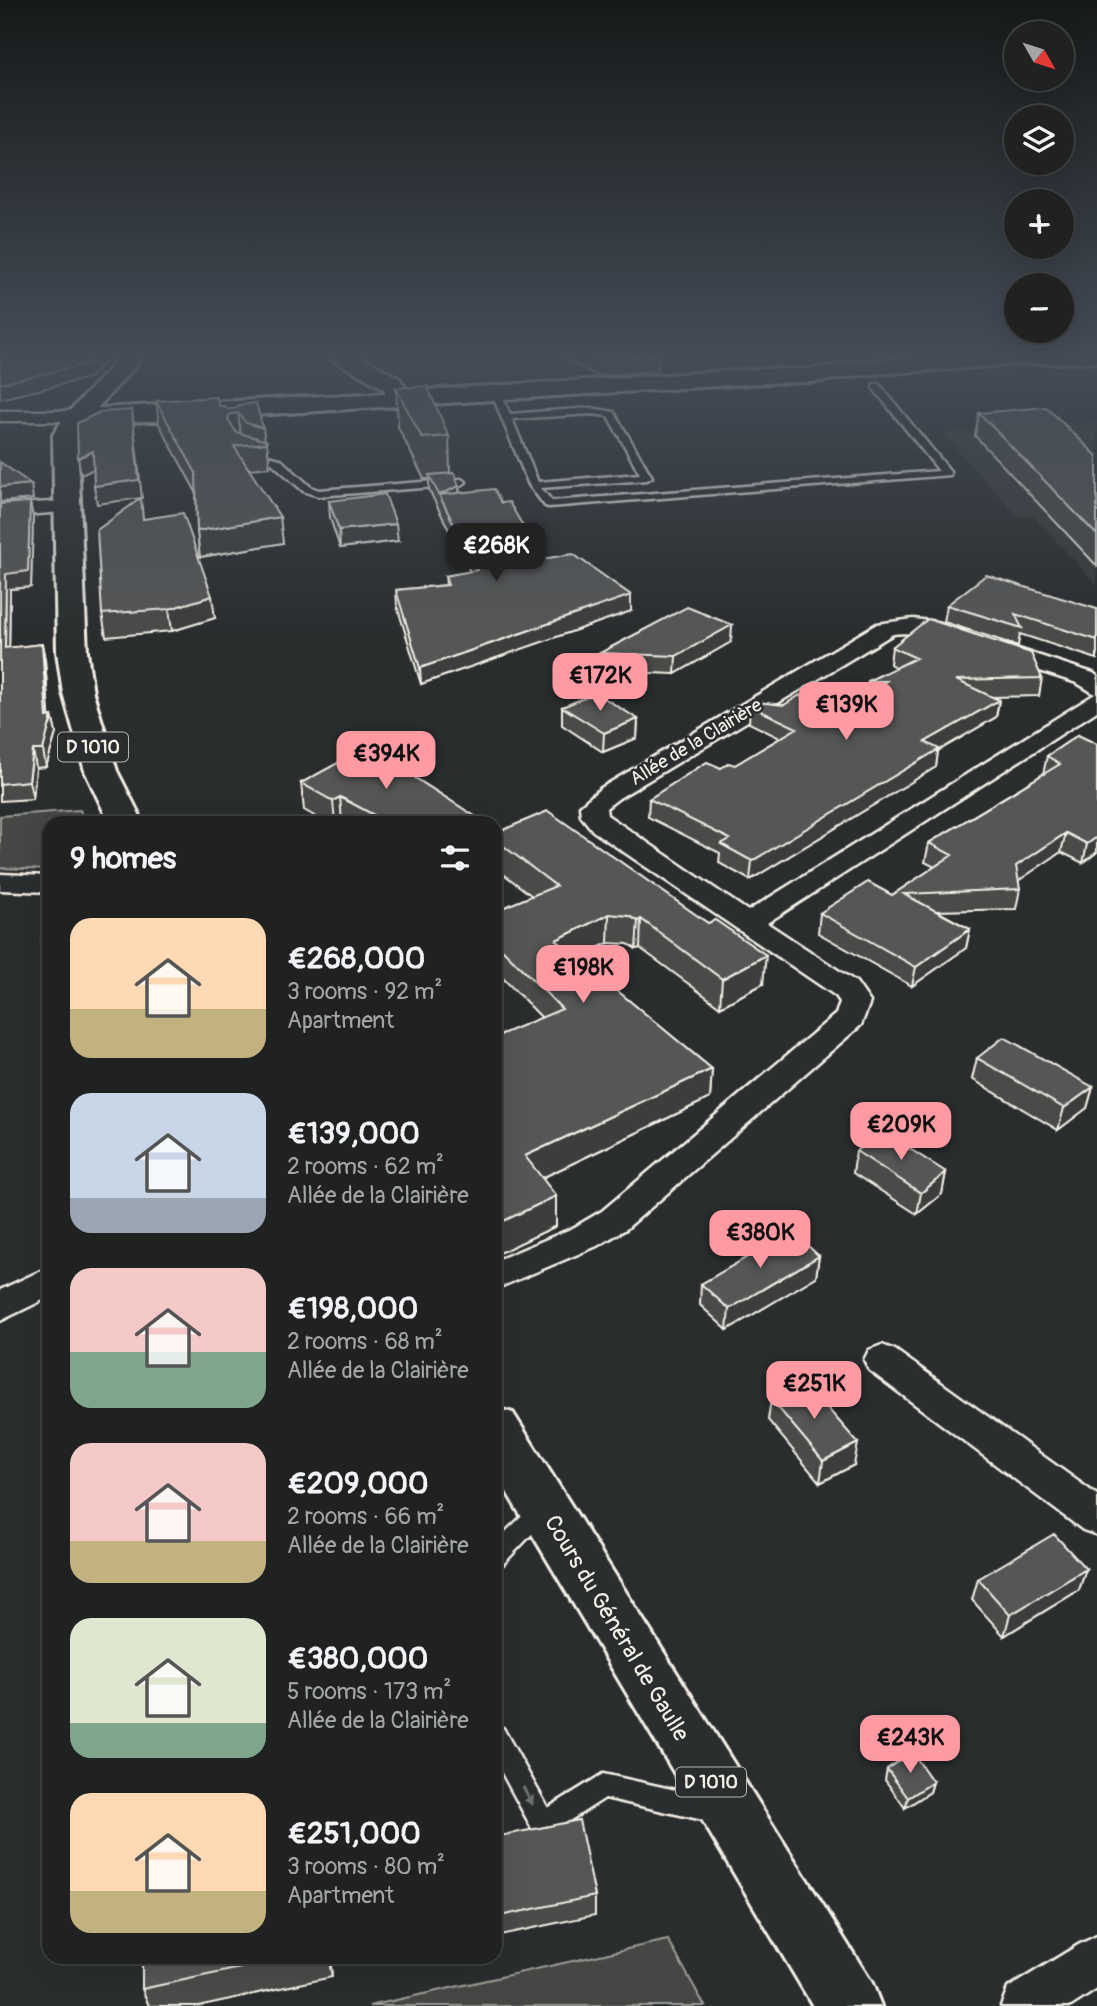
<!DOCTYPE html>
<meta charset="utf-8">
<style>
body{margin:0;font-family:Pangolin,sans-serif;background:#282a2a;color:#f1f3f6;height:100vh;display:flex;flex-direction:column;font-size:26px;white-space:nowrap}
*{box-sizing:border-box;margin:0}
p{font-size:23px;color:#a2a4a5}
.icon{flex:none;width:38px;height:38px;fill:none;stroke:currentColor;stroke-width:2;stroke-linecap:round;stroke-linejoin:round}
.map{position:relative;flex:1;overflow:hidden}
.drawer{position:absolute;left:42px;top:816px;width:460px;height:1148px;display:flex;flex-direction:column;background:#202222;border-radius:21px;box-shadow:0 7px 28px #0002,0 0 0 2px #3d3f40}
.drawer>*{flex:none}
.needle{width:46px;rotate:129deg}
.tools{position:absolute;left:1004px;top:21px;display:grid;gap:14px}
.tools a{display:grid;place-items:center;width:70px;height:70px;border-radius:50%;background:#202222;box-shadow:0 7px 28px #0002,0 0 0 2px #3d3f40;font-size:35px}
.price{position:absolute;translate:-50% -60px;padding:0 16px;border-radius:14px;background:#ff9aa2;color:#111;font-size:23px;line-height:46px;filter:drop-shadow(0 2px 4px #0008)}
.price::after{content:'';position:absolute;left:50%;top:42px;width:21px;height:16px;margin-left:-10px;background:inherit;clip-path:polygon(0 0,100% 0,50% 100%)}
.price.on{background:#222;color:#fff}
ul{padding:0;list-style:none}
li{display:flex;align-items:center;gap:21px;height:175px;padding:0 28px}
li span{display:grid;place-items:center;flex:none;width:196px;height:140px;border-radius:21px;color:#555}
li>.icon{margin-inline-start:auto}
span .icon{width:84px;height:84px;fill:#fffc;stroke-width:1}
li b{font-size:30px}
h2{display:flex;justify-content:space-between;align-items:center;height:84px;padding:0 28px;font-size:30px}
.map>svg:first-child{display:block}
</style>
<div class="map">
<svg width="1097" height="2006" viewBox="0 0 1097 2006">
<rect width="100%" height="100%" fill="#2a2d2e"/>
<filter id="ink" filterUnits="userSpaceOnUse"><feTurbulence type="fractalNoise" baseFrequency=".0143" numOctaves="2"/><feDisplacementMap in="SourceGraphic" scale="14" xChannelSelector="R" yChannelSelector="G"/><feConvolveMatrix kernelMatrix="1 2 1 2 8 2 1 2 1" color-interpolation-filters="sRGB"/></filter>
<g filter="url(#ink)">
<path fill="#373a3a" d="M735,353H949L953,356L747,370Z
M1097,422V585L1033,516L1018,517L942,433Z"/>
<path fill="#444645" stroke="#9c9c96" stroke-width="2" d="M80,810L85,822H49V870L0,868V816Z
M668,1940L705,2006H369Z"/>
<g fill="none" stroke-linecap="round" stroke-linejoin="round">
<g stroke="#f4f1e8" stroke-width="5">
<path id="lane" d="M873,384H879L950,471V475L549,507L545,506L529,485L492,394L500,392L510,414L591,408L614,412L652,477L647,480L541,488L552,501L939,471L873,388ZM591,414L608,416L640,474L538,482L512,419Z
M248,451L280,459L311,487L319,490L461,479L466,482L461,485L318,496L303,491L272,463L244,456L243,454Z
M542,1501L549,1504L553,1510L549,1516L503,1564L495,1566V1542L535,1504Z
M495,1725L503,1728L548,1808L603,1774L712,1798L721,1801L724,1810L721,1819L712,1822L605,1798L544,1837L535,1834L495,1760Z"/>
</g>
<g stroke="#f4f1e8" stroke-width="5">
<path id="street" d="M0,411H78L87,416L78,421H0Z
M69,501L76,503L79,507L76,511L0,517V505Z
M913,619C928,621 960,623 969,636L966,641C947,645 920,630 893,634L619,798L606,808L607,815L748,911L1095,694L1077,683L990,655L987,650L990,645H1006L1093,673L1097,676V711L767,923L856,982L870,1002L861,1025L626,1229L597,1246L495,1289V1261L573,1228L602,1211L836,1014L840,1002L836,996L593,831L581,816L580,806L601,788L877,624Z
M0,874L49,876V892L0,890Z
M49,1267V1297L0,1321V1290Z
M882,1345L895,1350L1097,1495V1535L1083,1530L869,1370L864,1360L869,1350Z
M1097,1936V1989L1071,2006H1001L1008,1988L1080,1944Z"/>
</g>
<g stroke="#f4f1e8" stroke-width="6">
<path id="secondary" d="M327,353H354L399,378L408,391L764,369H813L862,361L983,353H1097V362L1020,364L862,375L813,382L764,383L157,421L80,423L72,421L68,416L72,411L80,409L386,393L383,388L330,358Z"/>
</g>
<g stroke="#f4f1e8" stroke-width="6">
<path id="primary" d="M116,353H138L137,364L82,425L77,435L87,652L93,693L117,771L143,822H109L85,771L63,693L57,652L53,435L64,417L115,363Z
M495,1408L513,1413L872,1983L881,2006H813L495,1472Z"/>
</g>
<use href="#lane" fill="#2a2d2e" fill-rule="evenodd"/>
<use href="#street" fill="#2a2d2e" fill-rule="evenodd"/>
<use href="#secondary" fill="#2a2d2e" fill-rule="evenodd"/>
<use href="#primary" fill="#2a2d2e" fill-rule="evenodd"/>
</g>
<path fill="#494b4a" stroke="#f4f1e8" stroke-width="2" d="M553,353H652L658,356V371L598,376Z
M396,388L449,436L450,473L459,486L460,493L501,503L542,559L631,611L421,684L397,606L396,590L446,585L445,576L470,572L429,490V479H424L398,427Z
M156,401L219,406L228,409L236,408L263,428L265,440L267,443L270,467L249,469L283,543L200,557L197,531L196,492L159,424Z
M979,413L1097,456V566L975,436Z
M329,501L398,541L340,548L330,518Z
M0,504L33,517L31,587L10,589L9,648L42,644L45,660L49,717L52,716L56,733L46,767L36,768L33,799L0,801Z
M144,519L215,618L172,631L106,637L102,614Z
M947,605L1097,609V659L1020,634L1018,646L944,622Z
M731,642L675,674L600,671V653Z
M892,647L1042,678L1039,696L993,697L999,700L996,717L938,751L936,767L750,880L719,863L720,853L648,817L649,799L721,768L735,765L780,738L749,723L750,706L811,707L838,710L866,693L868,681L896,668L890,664Z
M562,707L638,719L637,738L603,752L562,725Z
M1078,735L1097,852L1083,863L1061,852L1018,880L1020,889L1016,909L937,911L970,929L966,948L912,986L818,933L820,913L892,895L935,867L925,862L929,843L1043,774L1047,756Z
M301,783L484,822H325L304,810Z
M495,830L763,984L720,1007L640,948L636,949L628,944L608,943L577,958L712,1069L710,1098L542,1178L556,1226L495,1255V1037L542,1018L495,970V911L532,896L501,872Z
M49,929V986L46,987L41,969Z
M977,1058L1093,1087L1087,1108L1058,1130L972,1079Z
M856,1151L946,1172L942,1194L917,1214L853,1173Z
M819,1256L816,1277L727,1330L700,1305L701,1284Z
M771,1399L854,1465L820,1483L768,1420Z
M1086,1569L1079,1590L1004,1636L972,1600L978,1579Z
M887,1769L933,1782L930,1792L905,1808L885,1780Z
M495,1837L595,1896V1915L495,1936Z
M142,1956H330L332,1977L198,2006H149L142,1989Z"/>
<path fill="#3c3d3c" stroke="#f4f1e8" stroke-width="2" d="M98,353H115L89,378L0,399V384Z
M132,410L142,498L97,504L94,486Z
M238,413L241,436L231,442L228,419L230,414Z
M93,451L96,468L81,475L78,458Z
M31,484L33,499L0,502V487Z
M459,486L460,501L439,495Z
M30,502L33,517L31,587L10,589L9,665L5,648L6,574Z
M280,517L283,543L200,557L197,531Z
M396,524L398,541L340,548L339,530Z
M631,595V611L421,684L420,668Z
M212,596L215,618L172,631L169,609Z
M732,625L731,642L675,674L676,656Z
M42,644L45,660L50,726L52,716L56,733L46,767L43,750L47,717Z
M999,700L996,717L938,751L936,767L750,880L752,861L925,742Z
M638,719L637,738L603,752L604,733Z
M33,750L36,768L33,799L29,781Z
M340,797L342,822H335L333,801Z
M1066,833L1061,852L1012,885L1016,866Z
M1097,837V852L1083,863L1087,844Z
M501,844V872L495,874V846Z
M609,914L608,943L555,968L556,940Z
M641,919L640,948L636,949L638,921Z
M970,929L966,948L912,986L916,967Z
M766,955L763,984L720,1007L722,979Z
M712,1069L710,1098L525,1186V1156Z
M1093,1087L1087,1108L1058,1130L1064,1108Z
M946,1172L942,1194L917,1214L921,1193Z
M556,1196V1226L495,1255V1225Z
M819,1256L816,1277L727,1330L729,1309Z
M858,1443L854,1465L820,1483L823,1461Z
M1086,1569L1079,1590L1004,1636L1010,1615Z
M933,1782L930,1792L905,1808L908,1798Z
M328,1956H330L332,1977Z"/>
<path fill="#555756" stroke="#f4f1e8" stroke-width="2" d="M0,353H98L86,364L0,384Z
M584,353H652L658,356L598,360Z
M427,386L449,436L422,438L396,388Z
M216,397L219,406H225L228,409L236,408L239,405L256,403L263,428L246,423L238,413L230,414L228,419L236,432L267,441V443L234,446L280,517L197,531L196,473L156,401Z
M1046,407L1097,456V535L979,413Z
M132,410L139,480L94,486L93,451L78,458L77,423L100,412Z
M0,462L31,484L0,487Z
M454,473L459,486L439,495L494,489L501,503L509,502L542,559L573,554L631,595L420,668L396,590L448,585L445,576L477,570L429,475Z
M385,494L396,524L339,530L329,501Z
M141,498L143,519L183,513L212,596L169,609L102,614L97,530Z
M30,502L28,571L6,574L5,648L42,644L47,717L52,716L43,750H33L29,781L0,784V504Z
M986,575L1097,609V640L1015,614L1022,628L947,605Z
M687,607L732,625L676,656L600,653Z
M928,619L1031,653L1042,678L956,680L999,700L925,742L939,749L752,861L721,844L730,839L649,799L707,762L721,768L729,763L735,765L797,728L750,706L757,702L784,705L800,695L811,707L838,710L886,681H868L916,658L892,647Z
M596,693L638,719L604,733L562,707Z
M1078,735L1097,744V837L1087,844L1066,833L1016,866L1020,889L904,894L970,929L916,967L820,913L868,882L892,895L952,855L929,843L1060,764L1047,756Z
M367,747L484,822H387L340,797L333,801L301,783Z
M548,811L708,923L715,920L766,955L722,979L641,919L638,921L629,916L609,914L556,940L712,1069L525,1156L556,1196L495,1225V1081H497L495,1079V1037L562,1009L495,942V911L556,886L501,844L495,846V830L498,832Z
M49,929V968L41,969L42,930Z
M1004,1037L1093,1087L1064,1108L977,1058Z
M882,1131L946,1172L921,1193L856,1151Z
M792,1231L819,1256L729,1309L701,1284Z
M804,1381L858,1443L823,1461L771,1399Z
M1054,1534L1086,1569L1010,1615L978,1579Z
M912,1752L933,1782L908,1798L887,1769Z
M579,1820L595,1896L495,1917V1837Z
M142,1956H297L142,1989Z"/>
<defs><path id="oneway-solid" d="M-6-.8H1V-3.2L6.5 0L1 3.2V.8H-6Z" transform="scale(1.75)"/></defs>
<use fill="#71726f" href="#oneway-solid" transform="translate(528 1796) rotate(62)"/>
</g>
<linearGradient id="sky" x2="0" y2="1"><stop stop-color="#171919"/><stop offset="0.56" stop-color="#444c57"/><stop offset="1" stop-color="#444c57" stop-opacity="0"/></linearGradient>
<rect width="1097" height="634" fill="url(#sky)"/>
<g text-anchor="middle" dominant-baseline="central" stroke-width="5" stroke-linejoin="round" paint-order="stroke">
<g fill="#2a2d2e" stroke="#b7b6b0" stroke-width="2">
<rect x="58" y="732.5" width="70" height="29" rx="5"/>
<rect x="676" y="1767.5" width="70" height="29" rx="5"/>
</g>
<g font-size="18" font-weight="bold" fill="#f4f1e8">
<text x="93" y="747">D 1010</text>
<text x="711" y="1782">D 1010</text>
</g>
<g font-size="19" fill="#f4f1e8" stroke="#2a2d2e">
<text transform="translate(696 742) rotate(-31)">Allée de la Clairière</text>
</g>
<g font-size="23" fill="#f4f1e8" stroke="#2a2d2e">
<text transform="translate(617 1628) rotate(59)">Cours du Général de Gaulle</text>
</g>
</g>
</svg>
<div class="tools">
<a><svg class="needle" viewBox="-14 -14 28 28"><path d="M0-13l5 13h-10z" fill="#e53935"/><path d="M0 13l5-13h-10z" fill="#a2a4a5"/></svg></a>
<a><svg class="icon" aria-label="layers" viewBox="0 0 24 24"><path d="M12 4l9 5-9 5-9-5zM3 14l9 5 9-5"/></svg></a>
<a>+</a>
<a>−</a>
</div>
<b class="price on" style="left:496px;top:583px">€268K</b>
<b class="price" style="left:600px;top:713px">€172K</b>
<b class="price" style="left:846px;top:742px">€139K</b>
<b class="price" style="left:386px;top:791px">€394K</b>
<b class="price" style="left:583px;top:1005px">€198K</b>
<b class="price" style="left:901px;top:1162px">€209K</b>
<b class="price" style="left:760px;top:1270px">€380K</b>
<b class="price" style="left:814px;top:1421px">€251K</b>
<b class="price" style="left:910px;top:1775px">€243K</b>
<section class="drawer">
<h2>9 homes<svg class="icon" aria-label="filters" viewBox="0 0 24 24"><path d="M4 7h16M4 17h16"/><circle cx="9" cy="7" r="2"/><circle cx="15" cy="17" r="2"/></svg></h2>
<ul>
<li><span style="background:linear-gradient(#ffd9b3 65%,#c2b280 0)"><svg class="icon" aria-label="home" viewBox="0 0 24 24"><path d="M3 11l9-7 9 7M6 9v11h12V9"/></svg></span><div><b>€268,000</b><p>3 rooms · 92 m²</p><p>Apartment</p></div></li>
<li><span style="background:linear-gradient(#c9d6e8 75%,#9aa5b1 0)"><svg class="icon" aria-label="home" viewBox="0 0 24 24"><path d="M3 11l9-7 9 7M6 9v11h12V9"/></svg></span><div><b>€139,000</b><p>2 rooms · 62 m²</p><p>Allée de la Clairière</p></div></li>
<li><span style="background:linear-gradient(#f6c9c9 60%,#7fa58c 0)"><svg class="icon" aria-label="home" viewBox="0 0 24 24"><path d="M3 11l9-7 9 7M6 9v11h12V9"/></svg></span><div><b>€198,000</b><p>2 rooms · 68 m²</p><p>Allée de la Clairière</p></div></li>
<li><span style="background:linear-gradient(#f6c9c9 70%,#c2b280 0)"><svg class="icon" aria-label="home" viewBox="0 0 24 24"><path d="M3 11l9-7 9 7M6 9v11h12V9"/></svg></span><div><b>€209,000</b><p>2 rooms · 66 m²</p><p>Allée de la Clairière</p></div></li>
<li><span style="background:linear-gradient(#dfe7d0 75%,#7fa58c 0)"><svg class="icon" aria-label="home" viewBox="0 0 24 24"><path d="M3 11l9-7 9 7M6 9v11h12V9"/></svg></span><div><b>€380,000</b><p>5 rooms · 173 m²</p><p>Allée de la Clairière</p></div></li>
<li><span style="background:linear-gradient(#ffd9b3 70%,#c2b280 0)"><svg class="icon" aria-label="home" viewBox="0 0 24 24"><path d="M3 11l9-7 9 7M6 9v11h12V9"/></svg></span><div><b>€251,000</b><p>3 rooms · 80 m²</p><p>Apartment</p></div></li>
</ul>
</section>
</div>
